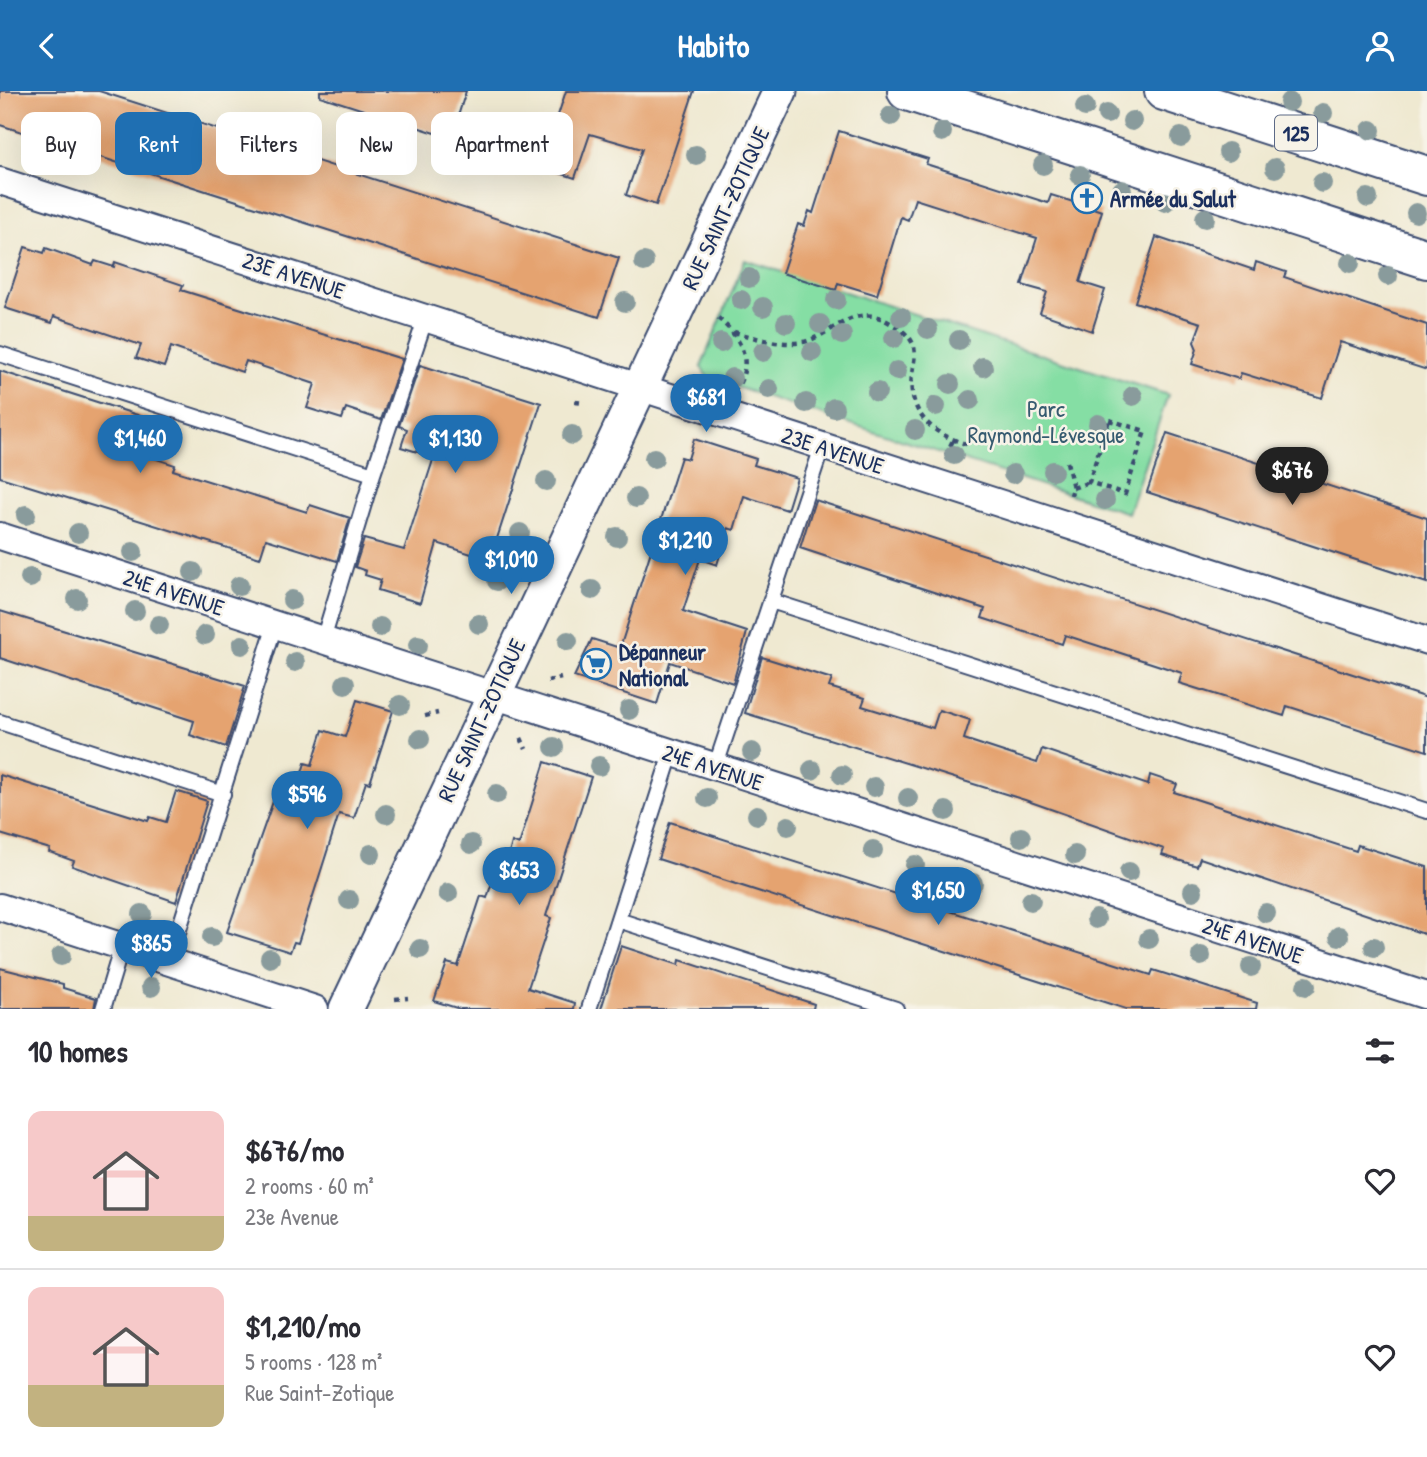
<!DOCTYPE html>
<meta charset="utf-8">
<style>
body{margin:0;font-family:"Patrick Hand",sans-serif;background:#f7f7f7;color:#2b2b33;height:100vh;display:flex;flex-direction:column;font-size:26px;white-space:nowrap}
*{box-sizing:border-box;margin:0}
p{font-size:23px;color:#7c7c81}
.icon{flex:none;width:38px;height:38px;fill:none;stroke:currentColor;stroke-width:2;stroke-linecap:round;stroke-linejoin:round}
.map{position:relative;height:918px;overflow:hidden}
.side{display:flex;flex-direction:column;background:#fff;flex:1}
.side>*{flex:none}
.guide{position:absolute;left:21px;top:21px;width:700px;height:63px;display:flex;gap:14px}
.price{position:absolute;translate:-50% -60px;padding:0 16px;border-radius:24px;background:#1f6fb2;color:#fff;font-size:23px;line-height:46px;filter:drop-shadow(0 2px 4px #0008)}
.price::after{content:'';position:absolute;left:50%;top:42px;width:21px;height:16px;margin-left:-10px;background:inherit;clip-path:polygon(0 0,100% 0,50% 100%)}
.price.active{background:#222;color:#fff}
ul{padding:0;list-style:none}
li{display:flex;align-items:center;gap:21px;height:175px;padding:0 28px}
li+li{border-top:2px solid #e1e1e2}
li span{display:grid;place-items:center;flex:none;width:196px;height:140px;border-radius:14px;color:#555}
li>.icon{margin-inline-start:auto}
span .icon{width:84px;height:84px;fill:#fffc;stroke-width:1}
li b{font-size:30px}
h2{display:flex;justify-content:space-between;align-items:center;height:84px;padding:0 28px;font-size:30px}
.tag{padding:0 24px;border-radius:14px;background:#fff;box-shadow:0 7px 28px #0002;font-size:24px;line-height:63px}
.tag.active{background:#1f6fb2;color:#fff}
header{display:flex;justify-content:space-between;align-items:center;height:91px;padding:0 28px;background:#1f6fb2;color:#fff;font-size:32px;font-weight:700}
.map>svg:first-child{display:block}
</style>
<header><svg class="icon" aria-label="back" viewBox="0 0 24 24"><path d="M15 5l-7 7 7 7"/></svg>Habito<svg class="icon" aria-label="person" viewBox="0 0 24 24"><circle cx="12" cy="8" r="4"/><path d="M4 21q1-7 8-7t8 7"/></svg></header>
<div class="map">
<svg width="1427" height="918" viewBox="0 0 1427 918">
<rect width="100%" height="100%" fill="#f7f3e8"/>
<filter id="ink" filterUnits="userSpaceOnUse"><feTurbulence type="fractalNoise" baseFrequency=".0143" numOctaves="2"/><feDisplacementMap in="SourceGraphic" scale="14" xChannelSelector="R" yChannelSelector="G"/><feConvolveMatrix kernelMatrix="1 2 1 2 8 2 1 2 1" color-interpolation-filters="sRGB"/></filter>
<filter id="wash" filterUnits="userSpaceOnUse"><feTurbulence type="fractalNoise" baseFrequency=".00686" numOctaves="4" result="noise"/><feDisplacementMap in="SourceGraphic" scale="28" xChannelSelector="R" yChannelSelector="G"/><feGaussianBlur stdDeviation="1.57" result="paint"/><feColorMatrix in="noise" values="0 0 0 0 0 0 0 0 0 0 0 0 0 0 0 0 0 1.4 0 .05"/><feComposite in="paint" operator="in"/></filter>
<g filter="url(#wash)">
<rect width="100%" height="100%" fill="#efe9d1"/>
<path fill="#85dea4" stroke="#508681" stroke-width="2" d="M745,169L1168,304L1128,422L708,287L701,276Z"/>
<g id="blocks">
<path fill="#e5a36f" d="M0,0H99L619,167L599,226L0,34Z
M320,0H466L451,47L320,5Z
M566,0H694L656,114L626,104L642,58L590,43L575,87L541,76Z
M839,40L928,68L926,73L1048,112L1051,104L1102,120L1080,191L1105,199L1092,240L1040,222L1047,201L1022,194L1037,147L915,108L908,129L901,126L877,204L838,192L836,199L782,182L798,133L804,135L809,120L813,122Z
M1156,146L1254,179L1256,171L1286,181L1284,186L1427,234V279L1340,251L1322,307L1241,282L1239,288L1192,273L1197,258L1194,251L1201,232L1135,211Z
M25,156L44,162L46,157L93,174L95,170L114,176L115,171L183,194L181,199L402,268L381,329L346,317L342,328L307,317L315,293L246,270L242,281L171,256L164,276L136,267L141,254L54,225L52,232L5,217Z
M420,274L541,312L490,469L437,452L420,512L378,499L381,489L365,484L366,480L355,476L364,448L404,459L434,366L401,356L407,338L399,335Z
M0,280L150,328L139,362L175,374L173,379L307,421L310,414L350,427L337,470L266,448L260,467L0,386Z
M1167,342L1427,427V492L1147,401Z
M694,348L756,368L754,374L797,387L787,419L744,405L734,439L728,437L717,474L700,468L683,520L747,541L733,592L670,571L657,613L574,586L592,548L620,557L681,366L688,368Z
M815,409L1427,607V660L1287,615L1284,625L1179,592L1182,582L1065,544L1062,553L982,527L985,518L800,457Z
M0,520L245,595L226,656L190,644L194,630L0,567Z
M762,566L832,588L829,596L865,607L862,615L933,637L939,619L970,629L964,648L1037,672L1042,658L1148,694L1150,684L1177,693L1174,701L1356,760L1358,754L1427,776V844L1200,767L1197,775L1162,764L1164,758L1025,709L745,622Z
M357,609L393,620L370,692L366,691L354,727L339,723L298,852L294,851L290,861L227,841L276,702L294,708L305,672L312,674L323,639L345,646Z
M545,671L591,686L546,825L551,827L528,897L575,912L574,918H460L434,910L447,872L458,875L481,805L487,807L498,772L506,775L512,751L519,754Z
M0,684L148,730L150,726L166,731L176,700L207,710L176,811L72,775L74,770L49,761L50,758L0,743Z
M670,731L1151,884L1153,879L1257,912L1256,918H1126L1038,890L658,768Z
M621,855L679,874L680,869L814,913L813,918H601Z
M0,877L63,893V897L96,907L94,918H0Z"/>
</g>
</g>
<g filter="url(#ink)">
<use href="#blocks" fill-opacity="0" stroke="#3b4b6f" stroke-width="2"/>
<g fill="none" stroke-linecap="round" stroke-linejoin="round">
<g stroke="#3b4b6f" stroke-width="18">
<path id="service" d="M0,263L373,383
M771,510L1427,720
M323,549L373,383L426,226
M0,631L223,703
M715,677L822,356
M618,829L896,918
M169,870L275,534
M103,918L122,855
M589,918L671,663"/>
</g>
<g stroke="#3b4b6f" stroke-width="30">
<path id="minor" d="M0,90L1427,550
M0,445L1427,905
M0,816L315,918"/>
</g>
<g stroke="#3b4b6f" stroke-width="37">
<path id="tertiary" d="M346,918L780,0"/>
</g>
<g stroke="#3b4b6f" stroke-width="42">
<path id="primary" d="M907,0L1427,168
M1164,0L1427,85"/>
</g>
<path stroke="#3b4b6f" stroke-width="4.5" stroke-dasharray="5 5" stroke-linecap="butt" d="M718,227C740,246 755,270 736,298
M734,241C756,247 781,255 803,251C831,245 852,214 883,228C894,234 911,243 914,256C916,266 913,274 912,283C907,324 935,345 970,354
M575,311L584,312
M1109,329L1145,340L1125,403L1089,391Z
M946,364L953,349
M1067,371L1073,397L1071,404
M1073,397L1089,391
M548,590L561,587
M425,625L438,622
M521,647L526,658
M395,908L408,907"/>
<use href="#service" stroke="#fff" stroke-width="14"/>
<use href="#minor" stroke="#fff" stroke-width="26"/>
<use href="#tertiary" stroke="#fff" stroke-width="33"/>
<use href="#primary" stroke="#fff" stroke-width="38"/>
</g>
<g fill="#899b9c">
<circle cx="1289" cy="11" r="10"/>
<circle cx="1085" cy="16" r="10"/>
<circle cx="1323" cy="22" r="10"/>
<circle cx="1107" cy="23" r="10"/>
<circle cx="891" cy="25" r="10"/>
<circle cx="1132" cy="30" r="10"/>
<circle cx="1371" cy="39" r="10"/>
<circle cx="942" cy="41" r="10"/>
<circle cx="1181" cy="46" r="10"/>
<circle cx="1228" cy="61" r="10"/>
<circle cx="696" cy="64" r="10"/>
<circle cx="1043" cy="74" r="10"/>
<circle cx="1275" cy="77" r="10"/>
<circle cx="1080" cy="84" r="10"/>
<circle cx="1322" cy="92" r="10"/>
<circle cx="1122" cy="99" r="10"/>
<circle cx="1368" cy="107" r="10"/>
<circle cx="1165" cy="111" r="10"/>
<circle cx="1416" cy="122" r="10"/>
<circle cx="1205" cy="127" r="10"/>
<circle cx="644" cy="171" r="10"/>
<circle cx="1350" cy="172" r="10"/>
<circle cx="1388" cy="185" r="10"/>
<circle cx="749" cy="187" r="10"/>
<circle cx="741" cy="209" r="10"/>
<circle cx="836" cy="209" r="10"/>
<circle cx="625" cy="211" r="10"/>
<circle cx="763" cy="216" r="10"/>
<circle cx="901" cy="226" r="10"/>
<circle cx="786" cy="232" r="10"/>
<circle cx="820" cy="233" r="10"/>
<circle cx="928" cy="238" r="10"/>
<circle cx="842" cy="244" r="10"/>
<circle cx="894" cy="247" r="10"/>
<circle cx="959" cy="249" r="10"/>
<circle cx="721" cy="252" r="10"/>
<circle cx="763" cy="261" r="10"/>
<circle cx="812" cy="261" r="10"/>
<circle cx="983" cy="276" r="10"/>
<circle cx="897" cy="280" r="10"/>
<circle cx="732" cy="287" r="10"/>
<circle cx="950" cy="293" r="10"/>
<circle cx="769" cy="298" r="10"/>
<circle cx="877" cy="301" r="10"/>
<circle cx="1133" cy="305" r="10"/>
<circle cx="970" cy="309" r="10"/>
<circle cx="806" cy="312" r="10"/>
<circle cx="936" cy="315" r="10"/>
<circle cx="834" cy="317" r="10"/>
<circle cx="1098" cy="333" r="10"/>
<circle cx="915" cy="339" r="10"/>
<circle cx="572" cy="344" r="10"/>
<circle cx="954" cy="364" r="10"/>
<circle cx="654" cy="367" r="10"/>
<circle cx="1053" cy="380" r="10"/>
<circle cx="1013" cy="383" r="10"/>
<circle cx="546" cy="390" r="10"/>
<circle cx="636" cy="407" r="10"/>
<circle cx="1105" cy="409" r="10"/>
<circle cx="26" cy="424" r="10"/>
<circle cx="78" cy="442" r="10"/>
<circle cx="520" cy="442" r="10"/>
<circle cx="617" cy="446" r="10"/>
<circle cx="133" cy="461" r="10"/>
<circle cx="193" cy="481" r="10"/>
<circle cx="30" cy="487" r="10"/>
<circle cx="497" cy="490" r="10"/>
<circle cx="239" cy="495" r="10"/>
<circle cx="592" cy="499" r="10"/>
<circle cx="77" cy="508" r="10"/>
<circle cx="292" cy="509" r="10"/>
<circle cx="135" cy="520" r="10"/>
<circle cx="479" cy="533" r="10"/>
<circle cx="159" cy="534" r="10"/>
<circle cx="380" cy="536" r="10"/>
<circle cx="205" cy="544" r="10"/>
<circle cx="568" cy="550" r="10"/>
<circle cx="242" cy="554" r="10"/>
<circle cx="418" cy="554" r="10"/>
<circle cx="295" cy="571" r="10"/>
<circle cx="345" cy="593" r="10"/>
<circle cx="400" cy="614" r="10"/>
<circle cx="629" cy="619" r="10"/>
<circle cx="420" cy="648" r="10"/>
<circle cx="554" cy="656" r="10"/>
<circle cx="752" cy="661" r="10"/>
<circle cx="599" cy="675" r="10"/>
<circle cx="812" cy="679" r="10"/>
<circle cx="842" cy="684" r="10"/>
<circle cx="874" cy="696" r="10"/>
<circle cx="497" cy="703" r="10"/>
<circle cx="707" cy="707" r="10"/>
<circle cx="908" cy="707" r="10"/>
<circle cx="946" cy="720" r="10"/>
<circle cx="386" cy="723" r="10"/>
<circle cx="757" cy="724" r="10"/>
<circle cx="788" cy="735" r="10"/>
<circle cx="1021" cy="746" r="10"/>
<circle cx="471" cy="753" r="10"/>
<circle cx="873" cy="759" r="10"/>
<circle cx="371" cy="763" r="10"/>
<circle cx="1075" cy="764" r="10"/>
<circle cx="915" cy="774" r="10"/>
<circle cx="1129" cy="781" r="10"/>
<circle cx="973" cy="792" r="10"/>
<circle cx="1193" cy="800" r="10"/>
<circle cx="448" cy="802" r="10"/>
<circle cx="349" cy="809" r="10"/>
<circle cx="1031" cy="810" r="10"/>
<circle cx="1266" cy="822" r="10"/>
<circle cx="142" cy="823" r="10"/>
<circle cx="1096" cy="828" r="10"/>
<circle cx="1339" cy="845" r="10"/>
<circle cx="212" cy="846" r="10"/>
<circle cx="1149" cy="848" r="10"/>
<circle cx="1374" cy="856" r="10"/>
<circle cx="420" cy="858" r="10"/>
<circle cx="61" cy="865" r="10"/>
<circle cx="1201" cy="865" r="10"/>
<circle cx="270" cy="867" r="10"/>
<circle cx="1251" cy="876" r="10"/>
<circle cx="1306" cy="895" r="10"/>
<circle cx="151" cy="896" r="10"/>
</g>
</g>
<defs>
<g id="church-ring" transform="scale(1.575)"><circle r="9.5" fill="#f7f3e8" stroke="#1f6fb2" stroke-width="1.5"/><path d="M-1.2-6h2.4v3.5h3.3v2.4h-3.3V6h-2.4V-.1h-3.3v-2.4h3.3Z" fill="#1f6fb2"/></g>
<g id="supermarket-ring" transform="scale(1.575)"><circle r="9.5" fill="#f7f3e8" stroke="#1f6fb2" stroke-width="1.5"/><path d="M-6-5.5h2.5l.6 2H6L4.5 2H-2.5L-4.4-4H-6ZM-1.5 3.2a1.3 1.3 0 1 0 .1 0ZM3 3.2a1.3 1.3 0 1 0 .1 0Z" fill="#1f6fb2"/></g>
</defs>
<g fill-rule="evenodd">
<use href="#church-ring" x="1087" y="107"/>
<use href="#supermarket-ring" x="596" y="573"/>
</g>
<g text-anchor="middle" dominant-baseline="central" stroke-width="5" stroke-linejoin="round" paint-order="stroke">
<rect fill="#f7f3e8" stroke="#5d6a87" stroke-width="2" x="1275" y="24.5" width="42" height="35" rx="5"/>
<g font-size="21" font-weight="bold" fill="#1b2f5e">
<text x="1296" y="42">125</text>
</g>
<g font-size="23" font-weight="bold" fill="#1b2f5e" stroke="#f7f3e8" text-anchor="start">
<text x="1110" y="107">Armée du Salut</text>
<text x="619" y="560">Dépanneur<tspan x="619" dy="26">National</tspan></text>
</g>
<g font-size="23" fill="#1b2f5e" stroke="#f7f3e8">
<text transform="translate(725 117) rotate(-65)">RUE SAINT-ZOTIQUE</text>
<text transform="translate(294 184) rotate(18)">23E AVENUE</text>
<text transform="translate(833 359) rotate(18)">23E AVENUE</text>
<text transform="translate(174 501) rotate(18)">24E AVENUE</text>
<text transform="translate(481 629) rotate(-65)">RUE SAINT-ZOTIQUE</text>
<text transform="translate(713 676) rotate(18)">24E AVENUE</text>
<text transform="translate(1253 849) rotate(18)">24E AVENUE</text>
</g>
<g font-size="23" fill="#365b70" stroke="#f7f3e8">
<text x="1046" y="317">Parc<tspan x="1046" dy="26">Raymond-Lévesque</tspan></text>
</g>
</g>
</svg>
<b class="price" style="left:706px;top:343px">$681</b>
<b class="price" style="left:140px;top:384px">$1,460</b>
<b class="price" style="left:455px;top:384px">$1,130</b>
<b class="price active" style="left:1292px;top:416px">$676</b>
<b class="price" style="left:685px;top:486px">$1,210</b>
<b class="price" style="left:511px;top:505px">$1,010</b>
<b class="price" style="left:307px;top:740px">$596</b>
<b class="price" style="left:519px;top:816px">$653</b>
<b class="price" style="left:938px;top:836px">$1,650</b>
<b class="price" style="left:151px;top:889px">$865</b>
<div class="guide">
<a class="tag">Buy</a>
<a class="tag active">Rent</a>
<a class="tag">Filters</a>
<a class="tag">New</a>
<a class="tag">Apartment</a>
</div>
</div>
<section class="side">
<h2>10 homes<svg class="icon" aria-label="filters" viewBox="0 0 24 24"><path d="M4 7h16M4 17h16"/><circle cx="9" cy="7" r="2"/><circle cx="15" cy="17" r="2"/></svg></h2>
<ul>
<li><span style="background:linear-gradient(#f6c9c9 75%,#c2b280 0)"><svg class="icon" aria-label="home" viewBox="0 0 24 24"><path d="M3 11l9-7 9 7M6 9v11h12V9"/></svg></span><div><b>$676/mo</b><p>2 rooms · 60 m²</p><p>23e Avenue</p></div><svg class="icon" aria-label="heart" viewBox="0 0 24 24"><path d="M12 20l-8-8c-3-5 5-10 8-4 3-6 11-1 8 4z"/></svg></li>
<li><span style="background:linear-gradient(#f6c9c9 70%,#c2b280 0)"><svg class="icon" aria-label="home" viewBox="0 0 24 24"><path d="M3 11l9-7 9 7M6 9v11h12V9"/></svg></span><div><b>$1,210/mo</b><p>5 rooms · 128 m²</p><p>Rue Saint-Zotique</p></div><svg class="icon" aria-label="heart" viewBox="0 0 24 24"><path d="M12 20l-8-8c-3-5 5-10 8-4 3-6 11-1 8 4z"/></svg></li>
</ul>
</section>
